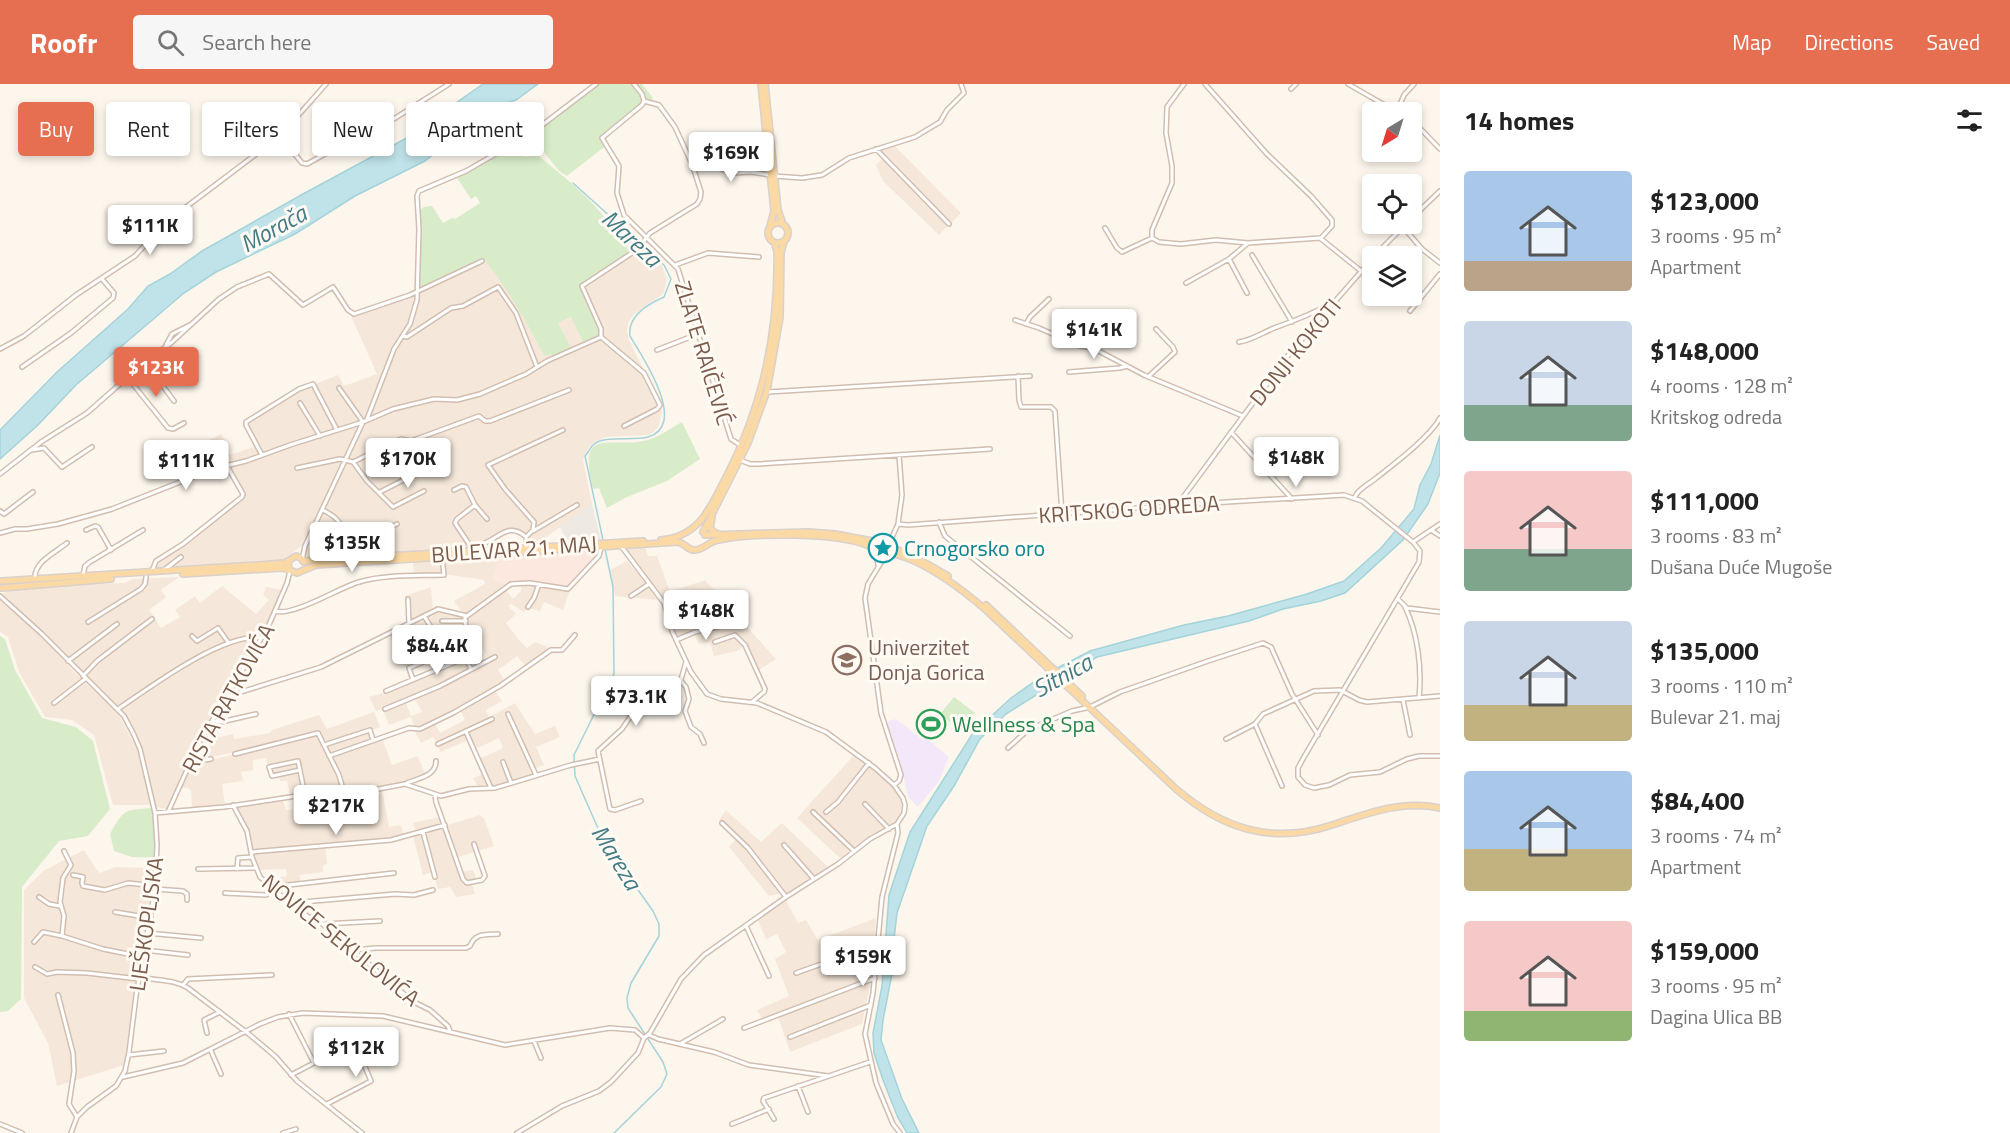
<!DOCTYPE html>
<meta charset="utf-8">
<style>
body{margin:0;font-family:"Titillium Web",sans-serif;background:#f6f6f6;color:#222;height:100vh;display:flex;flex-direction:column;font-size:22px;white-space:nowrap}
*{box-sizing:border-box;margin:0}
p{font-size:20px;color:#767676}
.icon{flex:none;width:33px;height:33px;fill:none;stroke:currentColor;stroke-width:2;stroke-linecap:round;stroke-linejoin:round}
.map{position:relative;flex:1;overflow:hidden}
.drawer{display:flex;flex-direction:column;background:#fff;width:570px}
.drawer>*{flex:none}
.banner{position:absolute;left:18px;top:18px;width:570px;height:54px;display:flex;gap:12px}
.needle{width:39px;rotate:218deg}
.fabs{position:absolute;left:1362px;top:18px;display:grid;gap:12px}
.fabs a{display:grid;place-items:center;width:60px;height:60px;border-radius:6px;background:#fff;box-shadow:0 3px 9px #0003;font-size:30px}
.price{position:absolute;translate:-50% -51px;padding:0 14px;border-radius:6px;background:#fff;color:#222;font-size:20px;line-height:39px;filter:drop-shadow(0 2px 3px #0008)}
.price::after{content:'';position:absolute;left:50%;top:36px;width:18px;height:14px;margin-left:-9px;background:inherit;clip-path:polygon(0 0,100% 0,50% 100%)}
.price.selected{background:#e76f51;color:#fff}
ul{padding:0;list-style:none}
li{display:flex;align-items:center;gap:18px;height:150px;padding:0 24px}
li span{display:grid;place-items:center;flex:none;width:168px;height:120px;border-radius:6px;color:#555}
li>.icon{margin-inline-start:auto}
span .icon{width:72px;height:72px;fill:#fffc;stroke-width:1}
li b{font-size:26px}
h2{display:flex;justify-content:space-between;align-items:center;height:72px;padding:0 24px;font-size:26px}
.tag{padding:0 21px;border-radius:6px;background:#fff;box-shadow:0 3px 9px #0003;font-size:21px;line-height:54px}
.tag.selected{background:#e76f51;color:#fff}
header{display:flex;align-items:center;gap:36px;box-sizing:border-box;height:84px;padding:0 30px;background:#e76f51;color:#fff}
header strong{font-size:28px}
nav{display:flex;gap:33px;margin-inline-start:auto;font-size:21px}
.search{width:420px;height:54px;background:#f6f6f6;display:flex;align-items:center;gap:15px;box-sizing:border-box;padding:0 21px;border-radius:6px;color:#767676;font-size:22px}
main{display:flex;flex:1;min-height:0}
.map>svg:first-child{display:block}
</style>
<header>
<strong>Roofr</strong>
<div class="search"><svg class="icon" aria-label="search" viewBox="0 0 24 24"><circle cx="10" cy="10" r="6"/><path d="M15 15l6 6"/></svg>Search here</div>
<nav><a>Map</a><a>Directions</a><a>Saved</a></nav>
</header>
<main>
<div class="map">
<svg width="1440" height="1049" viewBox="0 0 1440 1049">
<rect width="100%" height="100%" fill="#fdf6ec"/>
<path fill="#f5e8da" d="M894,61L961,129L939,151L883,97L876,81L883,74L874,66Z
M643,164L662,181L667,197L663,210L633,231L628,240L627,247L629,256L661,321L662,326L659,341L654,348L647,351L606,353L595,358L589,363L583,376L592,420L538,459L533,461L519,445L480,463L467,467L307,475L304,471L306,465L301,462L283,477L148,487L147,485L188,458L244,413L225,379L213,384L206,371L210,369L207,363L211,361L209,356L221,350L229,362L226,364L230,371L257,362L247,337L305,304L338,291L344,302L377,290L351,232L409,214L485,176L503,199L527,239L544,272L558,239L572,233L584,261L604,252L583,205L585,201Z
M645,463L648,472H657L670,508L705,496L776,575L756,588L743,563L737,567L714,572L710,558L699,560L693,548L676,554L665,520L624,468L626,464Z
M500,472L493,495L506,500L464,531L454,517L485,500L484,496L443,490H414L413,478Z
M627,477L648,502L658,516L615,512L610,486Z
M179,493L161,506L166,513L149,526L161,544L180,533L175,526L195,512L200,519L222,502L256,530L269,516L263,511L266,503L283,506L269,537L195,664L167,725L156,723L140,662L129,638L118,623L3,510L8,505L68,500L124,499L133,495Z
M522,500L570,506L563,526L544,518L540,527L528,524L524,528L511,520L508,522L516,530L506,539L519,556L527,564L535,558L548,563L549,565L526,583L517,572L498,586L505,597L455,627L418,644L414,642L411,633L389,641L383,626L406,619L411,632L422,628L415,615L489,576L482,564H475L474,561H468L467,533L505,505L513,515L521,507Z
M431,503L433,527L407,539L405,512Z
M0,514L47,557L73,587L116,626L137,665L151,721H113L94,651L72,636L45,633L19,588L8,553L0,548Z
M441,526L464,533L466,572L454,576L443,560L418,571L412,561L406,564L413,580L404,583L389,550Z
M460,577L466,578L467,586L439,602L389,623L376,627L369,613L383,609Z
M495,607L502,617L486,626L489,633L515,619L535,650L555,642L560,653L536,663L544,681L534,685L533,690L494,703H478L473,694L486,689L479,675L503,664L499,654L475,665L470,655L441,668L433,653L421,659L415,648L434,638L440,649L465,636L460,626Z
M374,628L380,643L370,647L372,658L382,654L392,681L418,672L425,690L399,700L381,703L361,705L346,703L318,647L272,660L202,675L199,663L207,648L213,643L220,653L233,650L234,655L270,649L272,646L319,631L327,645Z
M316,650L319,651L326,671L340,696L342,704L290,712L287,697H280L279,689L270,691L266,674L253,676V686L241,688L243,697L222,700L225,721L194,724L192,723L191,706L187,704H179L190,680L274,662Z
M854,671L882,692L893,704L902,716L901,727L899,735L887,743L872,750L840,774L797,734Z
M344,705L360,708L382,705L389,743L401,741L404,752L391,755L325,762L327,780L323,781V788L300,791V799L273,802V794L287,792L286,785L258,786L252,768L247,746L235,722L283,716L286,726L307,725L309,733L320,731L318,711Z
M726,726L761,758L782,739L828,783L783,813L781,809L769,812L729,763L738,753L719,736Z
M480,731L484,734L494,762L458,773L462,788L473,786L478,798L472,801L475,810L456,813L450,803L438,805L433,788L423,791L413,752L417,750L413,739L440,733L443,741H448Z
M84,766L99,789L115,783L152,784L154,789L136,890L124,981L57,1002L48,959L24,914V806L43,787Z
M785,815L798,839L806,836L818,856L876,834L873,887L862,940L790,968L778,933L764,938L757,926L789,912L775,875L786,868L777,850L766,855L757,835Z"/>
<path fill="#fde8e0" d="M593,465L595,474L566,504L530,498L506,500L493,495L500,472Z"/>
<path fill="#efe9e4" d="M592,420L601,456L567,459L560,442Z"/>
<path fill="#f3e8fa" d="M896,635L923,656L926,654L949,673L939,697L918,723L908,713L899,673L886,641L889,637Z"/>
<path fill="#d8ecc9" d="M598,0H642L653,14L606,54L608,60L567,92L559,87L531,52Z
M505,65L514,70L528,73L534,68C554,85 576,101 594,121C605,134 612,143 625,155H633L640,162L582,199L580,203L582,207L600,245V251L583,258L571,233L558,239L571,264L553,273L551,270L544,272C527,238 508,206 485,176L465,186L463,184L435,199L419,203L418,128L424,123L432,122L443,139L452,134L455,135L480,119L476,112L471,115L455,91Z
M682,338L700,375L667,397L627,413L607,424L599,404L593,405C577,339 609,366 648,356C659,353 671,344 682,338Z
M0,552L5,555L15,586L42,634L76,643L93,657L110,725L88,752L59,757L22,803L21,915L8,927L0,928Z
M954,613L975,629L961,647L940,630Z
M152,724L155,774L132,773L114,767L110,750C124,725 124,726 152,724Z"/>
<path fill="#bfe3e8" stroke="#a5d3da" stroke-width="1.5" d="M483,0H538L516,16L503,20L470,40L425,77L355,112L295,150L216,188L184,209L76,301L38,341L0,375V346L57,288L128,225L148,202L170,190L202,167L303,110L403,56Z
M1440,351V389L1428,420L1403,456L1345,509L1321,517L1283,525L1249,537L1097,573L1006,630L980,655L954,702L927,742L897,829L893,864V885L883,936L881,956L902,1015L919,1049H907L898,1034L883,996L874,969L873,949L882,902L889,811L910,748L973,649L1011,614L1044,591L1090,567L1184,541L1228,532L1307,510L1344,497L1381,464L1414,425L1420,401L1431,380Z"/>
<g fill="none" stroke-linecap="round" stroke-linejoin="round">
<path stroke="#a5d3da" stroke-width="1.5" d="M573,99L664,181L671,195L664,213C648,220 627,232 630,252C642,272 689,341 648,353C633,357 603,351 593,361C590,364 588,369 585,372L603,456
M605,465L613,503L614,590L574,671L575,692L604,758L653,827L659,840V852L631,899L627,914L628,924L663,978L667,990L661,1003L614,1049"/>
<g stroke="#d1beb0" stroke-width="6">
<path id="street" d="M634,0L642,10L644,17
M1205,0L1267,70L1311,112L1332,136V142L1321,154
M1348,0L1383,20L1403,28
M1291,5L1296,0
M644,17L642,21L602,54L619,82L617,109L624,131L678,185L731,355L740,361
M1398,25L1404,11L1414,0
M1412,36L1440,65
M280,52L302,79L307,80L354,54L378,45L449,0
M876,65L949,140
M692,80L702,78L734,89L751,88L770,91
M774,92L802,94L822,91L849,74L915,53L940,38L947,26L964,9L961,0
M1412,134L1440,107
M1403,143L1422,165L1440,179
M1105,144L1117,164L1122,168L1152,154
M1152,154L1159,158L1181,160L1216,156L1248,159L1320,154L1361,187
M1152,154V146L1172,99V82L1166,49L1167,23L1184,0
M1252,171L1292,238
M1374,172L1406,140
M1229,175L1247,209
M675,181L708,169L759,173
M1186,199L1229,175L1248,159
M1410,227L1440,190
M1015,236L1039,244L1080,262L1093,264L1144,291L1243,332
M1026,240L1030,233L1049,215
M403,252L407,253L451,224L463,222L498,203L516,229L537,283
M1239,258C1252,256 1262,249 1274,244C1293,237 1308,232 1326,222L1330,223
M166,261L172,250L190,241
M0,265L24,252L76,211L135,172L165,139L280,52L326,0
M657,266L698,250
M145,278L174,317
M22,283L71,249L113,214L114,209L102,195
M1069,288L1120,284L1127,282
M1018,292L1019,316L1021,323H1051L1055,327L1062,430
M1149,292L1175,268L1173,263L1156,245
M128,294L168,344L173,345L184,339
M339,304L363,338
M768,308L1030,292
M300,319L320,352
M367,335L394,265L410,240L417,216L419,145L417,112L419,107L466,87L506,64L522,63L533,48L596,0
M624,342L657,325L660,321L644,289L601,253V245L582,202L638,165L650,149L697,120L700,115L701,108L692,80L675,43L659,21L644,17
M1231,348L1292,415
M32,366L44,364L62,383L92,363
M262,371L246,341V338L299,305L313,300L337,346
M740,376L750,380H759L990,365
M353,378L401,355L411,357L479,332L485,337H490L569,306
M297,384L340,375L353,378L367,397L393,423L424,407
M0,390L41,358L87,329L145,278L171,259L219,215L237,203L269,190L303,221L333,203L348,226L354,230L410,211L482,177
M454,406L462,402L466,403L475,421L457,435L455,439L469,460L471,467
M380,408L427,384
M1355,413C1359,404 1368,401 1375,395C1393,381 1430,353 1440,334
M1178,420L1290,269L1372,175
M475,421L487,435
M323,426C352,441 337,449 347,471
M0,427L4,430L33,408
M939,438L945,452L1070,552
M898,440L902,411L899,371
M86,446L95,442L98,443L111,466
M1431,446L1440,452
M533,447L577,421
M0,449L15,445H27L58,440L112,425L213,385L246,377L290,361L363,338L393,325L434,315L457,316L480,310L526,290L547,277L601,253
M1413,458L1420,467L1419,478L1304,673L1298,684V693L1305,701L1314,704L1329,701L1350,691L1380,688L1407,675L1419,672H1440
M889,460L898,440L908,441L1178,421L1344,411L1362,417L1413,458L1440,440
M621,462L664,519L672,547L691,588L707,610L721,615L757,619L826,648L875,684L894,701L903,714L905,721L904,729L897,740L870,755L838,780L786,813L704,871L681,895L650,949L644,954
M470,463C495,462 506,434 526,453
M527,464L526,453L533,446L534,438L505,405L488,381L563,346
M876,468L878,481
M885,472L868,500L865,514L881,629L901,691L899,697L894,701
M347,475L351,463L397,440
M302,476L305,462L363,338
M164,486L181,473
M152,487L156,477L183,460L242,413L243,410L227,382
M83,491L85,482L90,478L143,446
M35,494C34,478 56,468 67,459
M0,512L42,550L124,632L134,651L140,665L155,729L157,761L155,805L136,912L129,968L125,987L116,1002L87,1023L77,1033L71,1049
M631,512L649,500
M408,515L409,539
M1398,515L1407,524L1440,528
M664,519L705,510
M696,521L706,546
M528,523L534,514L539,500
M1405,523C1418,549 1422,585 1419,614
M275,527C293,533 340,503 359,498C386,490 416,492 444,491L442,473
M465,532L467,577L471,585
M442,537H466
M88,538L141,505L145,500L146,493
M192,552L197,557L218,544L228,558
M676,556L695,548L730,540
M715,558L735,551L745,561L765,605L764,608L752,618
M68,577L117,540
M83,592L97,577L152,535
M413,596L409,584L440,571L445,565L424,532
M681,597L686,603L689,615L685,627L691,643L700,650L704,659
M386,607L467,573
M228,612L321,583L438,525L467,532L511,500L530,499L568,505L599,472L601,464
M1403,616L1410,651
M54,619L85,595
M118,625C149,604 224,548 261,554
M385,625L440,602L495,573
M508,630L536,691
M213,637L221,638L256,630
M1255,640L1282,702
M466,648L491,704
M1226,655L1255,640L1263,630L1314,607L1340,606L1359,616L1367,618L1440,612
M438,660L492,635
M324,661L370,646L373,656
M1008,664L1028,646L1072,627L1090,623L1120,608L1208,577L1263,559L1271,563L1292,610L1318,651
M235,670L318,649L339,691L343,705
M329,672L409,644L420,645L453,629L500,602L551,566H562L575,551
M190,678L211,675
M503,678L511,699
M300,686L272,692L269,683L298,677L305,711
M407,699C419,694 436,692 436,677
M435,711L436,718L463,795L467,799L482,796L485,792L474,760
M641,717L615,726L610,725L598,667L622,645L641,617L653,609L680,599L686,578
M865,720L889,745
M233,721L247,747L252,773L260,793L274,806L307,832L320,838L412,917L430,926L448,942L450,947
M168,728L200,657L268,543L287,499L290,487
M813,728L854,767
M826,728L838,718L869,679
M155,729L224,723L343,705L373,706L405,700L441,712L469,705L495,704L571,681L600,675
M722,739L748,764L786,813
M897,740L898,749L882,813L873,909L865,950L876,999L893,1040L900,1049
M423,748L435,793
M784,761L814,795
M64,767L71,781L63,794L60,818L64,832L62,852L103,865L143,873
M252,768L391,756L445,741
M198,785L256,784
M237,785L238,774L252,773
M73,791L83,793L82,799L83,802L105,806L128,799L156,802
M271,803L394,789
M155,805L183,807L187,810V816
M225,809L266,811L274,806
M39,813L49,820L60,822
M291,819L395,810L414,811L433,806
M115,828L151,834
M323,840L380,837
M746,842L769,892
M147,849L201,854
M34,858L43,848L62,852
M144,866L188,871
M353,866L376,864H466L470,862C475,849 485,851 498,850
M35,883L47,890L57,888L87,889L139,895
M796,889L878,860
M140,893C156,897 174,895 188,904L250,951L275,972L297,997L362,1049
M183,901L188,895L272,891
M58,911L73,969L74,987L69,1020L77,1033
M289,930L314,979L291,991
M744,944L875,894
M207,949L204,936L220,928
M649,951L658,955L714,968L749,981L828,992
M790,953L871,921
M534,957L541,974
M680,960L723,935
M211,967L221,990
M129,971L164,967
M123,993L183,979L260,940L278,933L303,929L383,932L505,961L610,944L635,946L644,954
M798,1002L808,1028
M327,1020L371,997L352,952
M774,1035L763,1017L764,1014L870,978
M0,1040L22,1049
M732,1040L769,1025
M283,1049L296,1045
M517,1049L562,1022L599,1007L611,998L638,969L644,954"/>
</g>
<g stroke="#dad1cd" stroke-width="8">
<path id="primary" d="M761,0L774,127L770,142
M765,0L778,126L783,140
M768 149a10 10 0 1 1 20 0a10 10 0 1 1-20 0Z
M712,433L710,444L714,448L720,451
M703,448L748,359L767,307L780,233L781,169L784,157
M705,451L808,448L835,450L872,457L885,456L890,463
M661,456C699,452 709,426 724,397C763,324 779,249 777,167L774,158
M890,462L927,480L948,492
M288,477L289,486L297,489L316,481L678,458C684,459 687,465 693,466C702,467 710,457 718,456C752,449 838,448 869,462C873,464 876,467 880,470C885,471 888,469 893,470C923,475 964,507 986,526L1175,704C1222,745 1272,761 1332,741C1369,729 1401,716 1440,724
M303,477L643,457
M183,490L282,484L289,486
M2,497L272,480L285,479L296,472L301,474L304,478
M2,504L111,495
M986,521L1082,612"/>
</g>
<use href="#street" stroke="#fff" stroke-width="3"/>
<use href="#primary" stroke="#fbd9a5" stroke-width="5"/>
</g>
<defs>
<g id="sight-ring" transform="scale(1.5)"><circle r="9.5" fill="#fffaf3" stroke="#0f9aa8" stroke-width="1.5"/><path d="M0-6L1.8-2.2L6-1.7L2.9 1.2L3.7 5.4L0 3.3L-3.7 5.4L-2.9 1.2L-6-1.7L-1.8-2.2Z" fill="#0f9aa8"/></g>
<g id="university-ring" transform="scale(1.5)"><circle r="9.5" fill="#fffaf3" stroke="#8d6e63" stroke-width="1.5"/><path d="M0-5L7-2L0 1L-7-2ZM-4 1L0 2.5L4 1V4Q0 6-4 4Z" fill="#8d6e63"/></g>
<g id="stadium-ring" transform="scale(1.5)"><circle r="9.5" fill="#fffaf3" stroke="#2e9e5b" stroke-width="1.5"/><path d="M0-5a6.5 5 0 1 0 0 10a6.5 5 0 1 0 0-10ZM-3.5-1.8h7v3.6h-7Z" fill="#2e9e5b"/></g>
</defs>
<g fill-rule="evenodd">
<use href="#sight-ring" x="883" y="464"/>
<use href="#university-ring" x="847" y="576"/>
<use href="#stadium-ring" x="931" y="640"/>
</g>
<g text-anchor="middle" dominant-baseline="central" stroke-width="6" stroke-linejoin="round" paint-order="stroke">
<g font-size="22" fill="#7a5c4d" stroke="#fffaf3">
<text transform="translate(1295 268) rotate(-51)">DONJI KOKOTI</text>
<text transform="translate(704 269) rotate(73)">ZLATE RAIČEVIĆ</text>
<text transform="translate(1129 425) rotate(-4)">KRITSKOG ODREDA</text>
<text transform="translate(514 465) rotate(-4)">BULEVAR 21. MAJ</text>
<text transform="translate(228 614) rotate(-61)">RISTA RATKOVIĆA</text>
<text transform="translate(146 840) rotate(-82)">LJEŠKOPLJSKA</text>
<text transform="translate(341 856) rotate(39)">NOVICE SEKULOVIĆA</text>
</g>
<g font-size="22" fill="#0d838f" stroke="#fffaf3" text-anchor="start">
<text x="904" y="464">Crnogorsko oro</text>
</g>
<g font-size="22" fill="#785e54" stroke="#fffaf3" text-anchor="start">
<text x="868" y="563">Univerzitet<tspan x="868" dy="25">Donja Gorica</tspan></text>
</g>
<g font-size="22" fill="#27864d" stroke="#fffaf3" text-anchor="start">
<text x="952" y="640">Wellness &amp; Spa</text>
</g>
<g font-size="24" font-style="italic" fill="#437c86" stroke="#fffaf3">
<text transform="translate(273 144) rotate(-29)">Morača</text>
<text transform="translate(632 154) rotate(43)">Mareza</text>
<text transform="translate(1062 591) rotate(-29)">Sitnica</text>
<text transform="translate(617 773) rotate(58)">Mareza</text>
</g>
</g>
</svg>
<div class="fabs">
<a><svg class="needle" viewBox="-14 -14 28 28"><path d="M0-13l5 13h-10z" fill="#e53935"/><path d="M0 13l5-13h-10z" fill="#767676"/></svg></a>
<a><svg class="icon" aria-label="locate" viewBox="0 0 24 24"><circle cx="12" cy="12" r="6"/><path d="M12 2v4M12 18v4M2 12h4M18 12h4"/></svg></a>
<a><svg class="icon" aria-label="layers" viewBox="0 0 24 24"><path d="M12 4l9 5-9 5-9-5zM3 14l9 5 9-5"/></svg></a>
</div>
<b class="price" style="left:731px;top:99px">$169K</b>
<b class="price" style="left:150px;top:172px">$111K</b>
<b class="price" style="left:1094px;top:276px">$141K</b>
<b class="price selected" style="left:156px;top:314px">$123K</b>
<b class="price" style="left:1296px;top:404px">$148K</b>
<b class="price" style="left:408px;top:405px">$170K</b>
<b class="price" style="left:186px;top:407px">$111K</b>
<b class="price" style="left:352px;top:489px">$135K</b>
<b class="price" style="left:706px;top:557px">$148K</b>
<b class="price" style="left:437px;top:592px">$84.4K</b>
<b class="price" style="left:636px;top:643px">$73.1K</b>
<b class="price" style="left:336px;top:752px">$217K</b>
<b class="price" style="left:863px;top:903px">$159K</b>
<b class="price" style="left:356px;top:994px">$112K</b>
<div class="banner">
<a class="tag selected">Buy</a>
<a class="tag">Rent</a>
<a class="tag">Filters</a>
<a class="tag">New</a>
<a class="tag">Apartment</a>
</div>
</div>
<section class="drawer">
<h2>14 homes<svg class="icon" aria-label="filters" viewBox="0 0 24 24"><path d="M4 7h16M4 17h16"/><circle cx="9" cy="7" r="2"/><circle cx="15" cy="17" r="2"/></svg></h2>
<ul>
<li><span style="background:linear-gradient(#a9c7e8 75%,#b9a48a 0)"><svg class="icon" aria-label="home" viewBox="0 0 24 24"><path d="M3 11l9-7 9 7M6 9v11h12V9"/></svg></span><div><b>$123,000</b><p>3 rooms · 95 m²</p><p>Apartment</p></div></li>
<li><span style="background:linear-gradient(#c9d6e8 70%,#7fa58c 0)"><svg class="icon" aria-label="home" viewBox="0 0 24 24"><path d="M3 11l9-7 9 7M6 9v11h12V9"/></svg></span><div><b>$148,000</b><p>4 rooms · 128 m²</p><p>Kritskog odreda</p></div></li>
<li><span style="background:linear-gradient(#f6c9c9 65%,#7fa58c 0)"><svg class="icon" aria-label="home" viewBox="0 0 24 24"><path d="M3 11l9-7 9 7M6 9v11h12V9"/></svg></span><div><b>$111,000</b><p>3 rooms · 83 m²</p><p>Dušana Duće Mugoše</p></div></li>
<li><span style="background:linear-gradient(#c9d6e8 70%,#c2b280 0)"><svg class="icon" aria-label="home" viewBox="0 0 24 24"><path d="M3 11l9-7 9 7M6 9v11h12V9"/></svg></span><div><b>$135,000</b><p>3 rooms · 110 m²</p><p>Bulevar 21. maj</p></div></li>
<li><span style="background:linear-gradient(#a9c7e8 65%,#c2b280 0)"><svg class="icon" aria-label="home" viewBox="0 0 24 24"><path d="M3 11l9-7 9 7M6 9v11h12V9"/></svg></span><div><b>$84,400</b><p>3 rooms · 74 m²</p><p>Apartment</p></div></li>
<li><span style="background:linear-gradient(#f6c9c9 75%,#8fb573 0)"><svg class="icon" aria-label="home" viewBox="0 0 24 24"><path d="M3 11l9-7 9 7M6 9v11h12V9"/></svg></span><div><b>$159,000</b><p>3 rooms · 95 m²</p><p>Dagina Ulica BB</p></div></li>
</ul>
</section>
</main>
